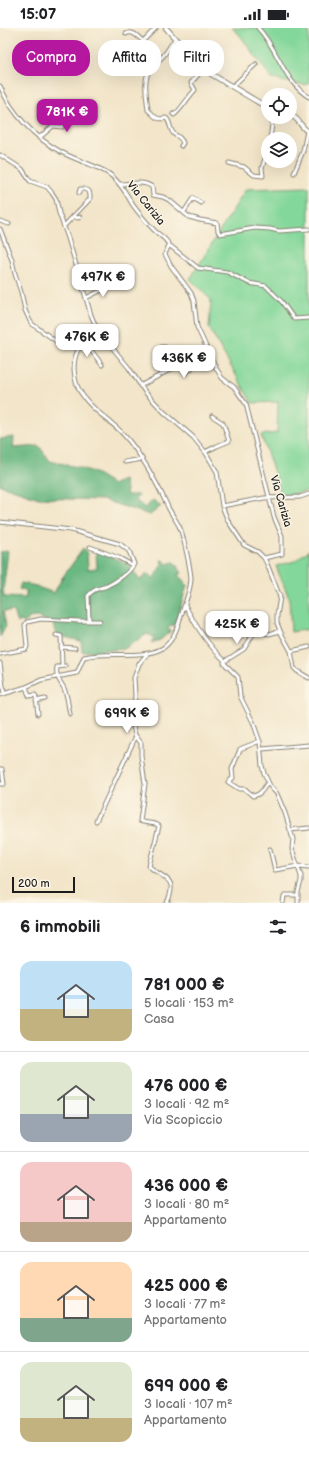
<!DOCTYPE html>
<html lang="it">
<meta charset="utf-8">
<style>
body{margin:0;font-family:"Balsamiq Sans",sans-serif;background:#f6f6f6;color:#202124;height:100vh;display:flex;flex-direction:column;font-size:15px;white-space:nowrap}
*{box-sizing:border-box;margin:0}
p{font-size:13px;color:#757577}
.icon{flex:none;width:22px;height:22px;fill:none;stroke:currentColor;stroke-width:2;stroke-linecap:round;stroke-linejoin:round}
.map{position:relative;height:875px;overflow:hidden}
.panel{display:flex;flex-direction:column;background:#fff;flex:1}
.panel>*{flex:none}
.top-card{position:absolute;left:12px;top:12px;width:285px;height:36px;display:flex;gap:8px}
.tools{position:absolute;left:261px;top:60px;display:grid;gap:8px}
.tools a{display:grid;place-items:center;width:36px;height:36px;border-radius:50%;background:#fff;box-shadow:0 4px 16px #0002;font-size:20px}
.scale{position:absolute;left:12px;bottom:10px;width:63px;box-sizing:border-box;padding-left:4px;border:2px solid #1c1c1c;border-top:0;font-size:11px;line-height:14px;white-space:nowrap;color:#1c1c1c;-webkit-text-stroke:3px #fcf5e5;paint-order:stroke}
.price{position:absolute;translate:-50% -34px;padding:0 9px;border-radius:8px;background:#fff;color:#222;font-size:13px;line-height:26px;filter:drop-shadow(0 1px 2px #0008)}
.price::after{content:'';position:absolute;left:50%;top:24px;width:12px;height:9px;margin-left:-6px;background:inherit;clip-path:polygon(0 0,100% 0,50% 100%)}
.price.active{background:#b5179e;color:#fff}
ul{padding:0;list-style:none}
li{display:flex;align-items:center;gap:12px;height:100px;padding:0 20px}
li+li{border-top:1px solid #e0e0e0}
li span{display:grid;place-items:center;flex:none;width:112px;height:80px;border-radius:12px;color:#555}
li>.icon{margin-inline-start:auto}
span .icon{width:48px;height:48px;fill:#fffc;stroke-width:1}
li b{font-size:17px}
h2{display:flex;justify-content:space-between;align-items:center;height:48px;padding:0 20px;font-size:17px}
.tag{padding:0 14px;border-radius:16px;background:#fff;box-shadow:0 4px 16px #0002;font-size:14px;line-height:36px}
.tag.active{background:#b5179e;color:#fff}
.status{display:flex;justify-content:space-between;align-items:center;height:28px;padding:0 20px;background:#fff;direction:ltr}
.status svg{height:11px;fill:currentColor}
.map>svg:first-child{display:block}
</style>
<div class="status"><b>15:07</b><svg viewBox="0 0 49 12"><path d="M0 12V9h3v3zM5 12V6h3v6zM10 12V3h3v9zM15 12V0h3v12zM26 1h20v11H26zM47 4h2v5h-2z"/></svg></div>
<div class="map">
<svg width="309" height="875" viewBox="0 0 309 875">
<rect width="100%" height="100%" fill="#fcf5e5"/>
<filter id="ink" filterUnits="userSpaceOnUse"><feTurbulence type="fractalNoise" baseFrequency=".025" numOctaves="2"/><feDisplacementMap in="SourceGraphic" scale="8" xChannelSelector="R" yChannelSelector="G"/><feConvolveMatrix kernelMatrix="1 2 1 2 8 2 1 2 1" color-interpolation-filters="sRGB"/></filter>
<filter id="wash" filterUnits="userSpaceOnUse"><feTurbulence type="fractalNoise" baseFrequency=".012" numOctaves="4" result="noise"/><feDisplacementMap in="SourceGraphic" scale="16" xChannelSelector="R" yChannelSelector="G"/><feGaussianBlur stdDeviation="0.9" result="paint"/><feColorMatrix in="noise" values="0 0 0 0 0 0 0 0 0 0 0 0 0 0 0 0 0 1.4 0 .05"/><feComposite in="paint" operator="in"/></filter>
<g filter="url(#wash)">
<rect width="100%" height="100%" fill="#f2e5c9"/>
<path fill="#83d79a" stroke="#507a5b" d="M232,0H309V56L304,57L272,51L239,6Z
M309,159V463L282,468L261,407L277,405L278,374L252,375L209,300L211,272L190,251L246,161Z
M309,522V601L291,604L289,570L276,538L295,533Z"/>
<path fill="#6ab882" stroke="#436a4f" d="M14,409L13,420L39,418L50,433C71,438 97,441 112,457L124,452L127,467H139L135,472L145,480L153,472L161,478L150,487L103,472L39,470L0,457V411Z
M83,521L87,523L88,541L97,540L96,524C105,527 124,532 131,539C134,543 136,548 140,552L147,546L151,548L153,551L162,537L161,532H164L166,536L174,534L182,545L178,547L184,553V556L187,557L175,596L167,600L171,603L160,612L151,615L154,609L147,606L124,621L82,624L81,613L64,609L55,604L53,595L37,589L28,590V592L24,595L21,593L17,595L13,583H3L6,598L0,609V524L8,523L3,563L4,569L26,570V562L19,561L21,555L32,557L54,565L62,550Z"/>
</g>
<g filter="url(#ink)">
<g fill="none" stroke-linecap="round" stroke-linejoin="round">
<g stroke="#878072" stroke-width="5">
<path id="minor" d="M258,0C279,22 283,53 309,69
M126,6C133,2 138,9 143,13L156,0
M175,11C171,16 168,22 164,27C157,35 147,41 146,53C145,62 147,72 148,82C155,87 155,93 166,90C171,94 169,101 174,106C178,109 181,109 183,115L181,118
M0,58C12,86 35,110 61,124C76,132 92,136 106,144C117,150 125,163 131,174C135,181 148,196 154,202C160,208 165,209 169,217L165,226L171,238L191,265L194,273L197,299L216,340L222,350L234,359L246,376L274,489L282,508V526L264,530
M233,58L256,36
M173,86L174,87C181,82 188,69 195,62L191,55L204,40
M39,110L53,98L62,99L69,90L84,83
M270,111L273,89
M0,127L22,141L30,153L47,159L52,165L56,171L59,185L68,210L91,287L97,301L129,340L145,364L164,384L193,409L206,425L217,444L222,478L228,493L244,517L258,524L264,530L267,536L280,569L277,587V595L281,605L291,623L294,640L297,643L309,650
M229,135L244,139L254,147L263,148L262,140L268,121
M294,145L303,123L307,103
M119,156C129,156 144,152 152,159L153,167L163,169L169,172L189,189L200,192L217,195L218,203L220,206L255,200L270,201L279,203L309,201
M184,184L193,170L201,175
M73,188L78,190L80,189
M0,193L9,196
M64,198L90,171V167L89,163L84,161H80L79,165
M0,201L12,232L15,246L21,264L25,282L29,291L32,296L56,313L80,319L92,307L100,304
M169,217L198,240L227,244L249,255L266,258L282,274L294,291L309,290
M86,270L114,256
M85,314L102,337
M175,339L179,338L186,344L191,341
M140,358L175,339L165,319H162
M205,424L217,418L229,413L223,395L212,388
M125,434L142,431
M222,478L264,470L300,469L309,466
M0,494L71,502L120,516L129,523L134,536L132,537L119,530L90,519
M185,577C195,597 208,617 225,633L224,635L238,649L240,668L253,694L260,714L262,738L264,745L270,758L277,766L285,785L293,811L292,821L301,848V853L298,864V875
M88,593L89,591L88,568C94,560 99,561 107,558C116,554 130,544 134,536
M56,607L61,608L62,638
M61,619L75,620
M291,623L309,619
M0,626L26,621L27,618L25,597L27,594L41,591L79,593H100
M147,626L139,636L134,650L135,667L133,698L135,707L141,715V728L145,756L140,793C146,796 155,794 159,798L149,838C163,852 179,848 167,875
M225,633L244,621L254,605L259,603L269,606L280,603
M0,635L4,666
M66,638L57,639C55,651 62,654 65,663C68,670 68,679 70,686
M26,659L29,668L35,667L36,669L38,686
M0,667L26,659L41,652L77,645L84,629C106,623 142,631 161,621C173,615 178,598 182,585C185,574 191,562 191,550C190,538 184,511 180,500C177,493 171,486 168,479C156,453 143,428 124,407C111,392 92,383 81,365C73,353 71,331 80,319
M36,673L45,671
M260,713L240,721L239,724L232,741L233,750L228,754L239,761H245L253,768C261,767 263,761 268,754
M262,721L309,717
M0,741H2L4,756H0
M96,793L136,708
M290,802L309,800
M270,821L275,842L298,838L309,839
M283,875L284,868L285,867H298"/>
</g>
<g stroke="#878072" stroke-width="6">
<path id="major" d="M166,0L187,24L211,46L268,80
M290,87C300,90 299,99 309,104"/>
</g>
<use href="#minor" stroke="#fff" stroke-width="3"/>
<use href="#major" stroke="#fff" stroke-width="4"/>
</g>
</g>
<g text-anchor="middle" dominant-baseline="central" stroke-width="3" stroke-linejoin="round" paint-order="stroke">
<g font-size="11" fill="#1c1c1c" stroke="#fcf5e5">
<text transform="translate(146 175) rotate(51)">Via Carizia</text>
<text transform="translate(281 473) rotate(74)">Via Carizia</text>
</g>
</g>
</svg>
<div class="tools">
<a><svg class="icon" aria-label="locate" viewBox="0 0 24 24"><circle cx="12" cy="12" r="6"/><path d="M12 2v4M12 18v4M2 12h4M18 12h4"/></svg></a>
<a><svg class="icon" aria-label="layers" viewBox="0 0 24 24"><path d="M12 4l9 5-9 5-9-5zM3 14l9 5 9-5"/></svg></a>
</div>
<div class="scale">200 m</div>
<b class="price active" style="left:67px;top:105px">781K €</b>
<b class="price" style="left:103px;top:270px">497K €</b>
<b class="price" style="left:87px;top:330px">476K €</b>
<b class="price" style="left:184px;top:351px">436K €</b>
<b class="price" style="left:237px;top:617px">425K €</b>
<b class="price" style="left:127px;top:706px">699K €</b>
<div class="top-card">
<a class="tag active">Compra</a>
<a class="tag">Affitta</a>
<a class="tag">Filtri</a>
</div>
</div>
<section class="panel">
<h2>6 immobili<svg class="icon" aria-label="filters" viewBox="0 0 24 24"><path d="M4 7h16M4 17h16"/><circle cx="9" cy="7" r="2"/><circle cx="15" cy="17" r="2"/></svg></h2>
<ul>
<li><span style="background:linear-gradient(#bfe0f5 60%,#c2b280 0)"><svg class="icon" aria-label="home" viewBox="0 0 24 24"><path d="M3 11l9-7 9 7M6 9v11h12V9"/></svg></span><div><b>781 000 €</b><p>5 locali · 153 m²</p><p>Casa</p></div></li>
<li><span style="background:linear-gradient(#dfe7d0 65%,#9aa5b1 0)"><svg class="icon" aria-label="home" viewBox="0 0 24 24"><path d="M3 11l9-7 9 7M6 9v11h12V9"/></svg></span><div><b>476 000 €</b><p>3 locali · 92 m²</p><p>Via Scopiccio</p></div></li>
<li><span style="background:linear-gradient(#f6c9c9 75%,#b9a48a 0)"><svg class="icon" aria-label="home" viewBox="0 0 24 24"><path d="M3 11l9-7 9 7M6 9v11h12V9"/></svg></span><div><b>436 000 €</b><p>3 locali · 80 m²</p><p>Appartamento</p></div></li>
<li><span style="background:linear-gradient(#ffd9b3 70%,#7fa58c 0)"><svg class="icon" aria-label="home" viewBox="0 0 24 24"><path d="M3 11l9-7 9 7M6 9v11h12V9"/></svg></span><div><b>425 000 €</b><p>3 locali · 77 m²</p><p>Appartamento</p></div></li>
<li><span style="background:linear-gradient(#dfe7d0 70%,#c2b280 0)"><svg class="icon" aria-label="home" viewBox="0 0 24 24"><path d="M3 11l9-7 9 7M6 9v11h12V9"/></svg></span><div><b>699 000 €</b><p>3 locali · 107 m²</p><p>Appartamento</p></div></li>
</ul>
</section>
